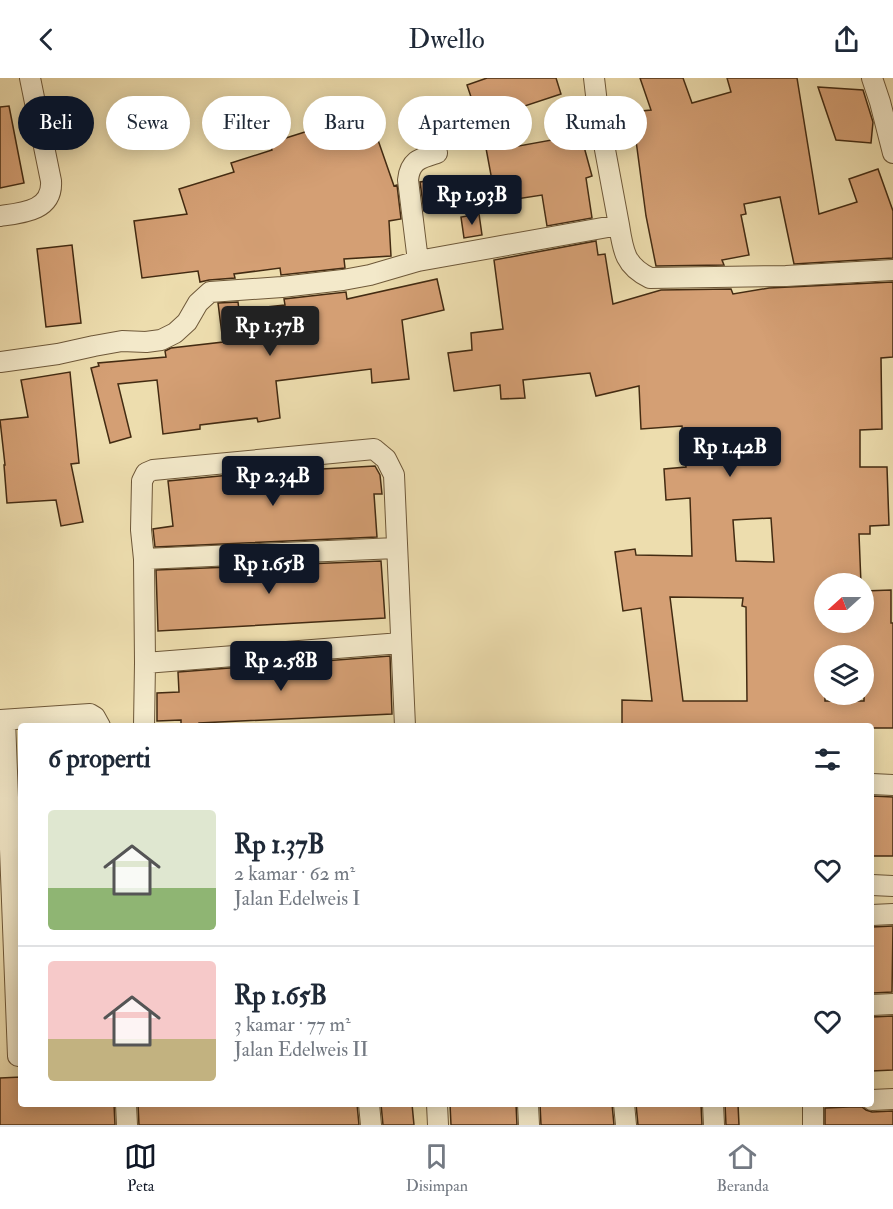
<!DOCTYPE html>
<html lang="id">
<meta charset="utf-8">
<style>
body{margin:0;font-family:"IM FELL Double Pica",serif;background:#f2f2f3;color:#1f2937;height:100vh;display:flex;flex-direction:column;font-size:22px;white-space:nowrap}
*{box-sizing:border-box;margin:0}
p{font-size:20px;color:#747a83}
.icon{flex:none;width:33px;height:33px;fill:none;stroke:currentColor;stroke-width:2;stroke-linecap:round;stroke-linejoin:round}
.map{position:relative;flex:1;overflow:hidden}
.details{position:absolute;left:18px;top:645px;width:856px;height:384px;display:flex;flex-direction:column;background:#fff;border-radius:6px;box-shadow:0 3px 15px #0003}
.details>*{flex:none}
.hud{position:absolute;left:18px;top:18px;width:858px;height:54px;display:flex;gap:12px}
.needle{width:39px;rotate:249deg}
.controls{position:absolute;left:814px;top:495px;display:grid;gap:12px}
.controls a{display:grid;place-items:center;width:60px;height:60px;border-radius:50%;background:#fff;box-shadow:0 3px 15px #0003;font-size:30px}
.price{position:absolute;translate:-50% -51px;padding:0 14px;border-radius:6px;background:#111827;color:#fff;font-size:20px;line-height:39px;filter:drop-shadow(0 2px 3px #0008)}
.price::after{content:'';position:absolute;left:50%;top:36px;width:18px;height:14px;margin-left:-9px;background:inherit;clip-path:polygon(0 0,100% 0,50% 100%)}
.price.current{background:#222;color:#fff}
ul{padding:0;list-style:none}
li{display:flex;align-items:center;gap:18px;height:150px;padding:0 30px}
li+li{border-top:2px solid #e0e1e3}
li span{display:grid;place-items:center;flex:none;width:168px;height:120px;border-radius:6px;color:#555}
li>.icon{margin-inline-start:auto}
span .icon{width:72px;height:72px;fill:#fffc;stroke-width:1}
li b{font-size:26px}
h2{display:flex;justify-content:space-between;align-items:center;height:72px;padding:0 30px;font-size:26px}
.chip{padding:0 21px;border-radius:27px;background:#fff;box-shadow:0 3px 15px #0003;font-size:21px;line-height:54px}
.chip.current{background:#111827;color:#fff}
header{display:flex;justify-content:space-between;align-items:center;height:78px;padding:0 30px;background:#fff;font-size:27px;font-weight:600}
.dock{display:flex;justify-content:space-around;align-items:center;height:84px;border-top:2px solid #e0e1e3;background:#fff;font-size:16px;color:#747a83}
.dock a{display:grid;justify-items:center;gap:3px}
.dock .current{color:#111827}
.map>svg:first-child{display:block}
</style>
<header><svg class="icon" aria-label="back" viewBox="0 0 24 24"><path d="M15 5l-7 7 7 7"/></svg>Dwello<svg class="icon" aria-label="share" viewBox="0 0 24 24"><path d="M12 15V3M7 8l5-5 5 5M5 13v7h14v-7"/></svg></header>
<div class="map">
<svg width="893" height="1047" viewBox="0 0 893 1047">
<rect width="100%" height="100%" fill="#edddae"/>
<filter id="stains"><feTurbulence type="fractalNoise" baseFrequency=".00333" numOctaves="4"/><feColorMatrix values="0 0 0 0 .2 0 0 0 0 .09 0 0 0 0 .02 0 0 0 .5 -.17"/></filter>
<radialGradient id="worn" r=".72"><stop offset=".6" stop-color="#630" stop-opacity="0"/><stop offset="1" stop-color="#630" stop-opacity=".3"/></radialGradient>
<path fill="#d49f74" stroke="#432b12" stroke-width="1.5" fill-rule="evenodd" d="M487,0H556L561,16L479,43L467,7Z
M640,0H683L692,25L731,14L727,0H797L819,136L857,124L849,101L878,91L893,133V180L794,186L780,119L744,126L746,136L741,137L749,177L722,182L724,187L656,188L646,138L635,55H634L631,34L651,32Z
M818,9L863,12L873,44L871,65L836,62Z
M9,28L24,105L0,110V29Z
M370,39L394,108L397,107L401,141L389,143L391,178L344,181L345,190L281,197L280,190L234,196L235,200L209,202L200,204L198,193L142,200L134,143L187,136L179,111L234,94L231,85L272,72L270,65L308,53L309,58Z
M580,54L592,98L586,100L592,140L547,148L542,117L496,124L485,65L517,61L519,68L552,62L551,57Z
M444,101L448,129L424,133L420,104Z
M479,136L482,157L464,160L461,139Z
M596,163L598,177L605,176L613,226L661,212L731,211L733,216L769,210L893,204V279L881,280L882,351L860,352V389H887L889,447L870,448V456H859L861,506H825V544H864V513L891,512V545H893V650H872V648H622V622L652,623L641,530L623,533L615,474L635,471L636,477L692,478L690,420L666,422L664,391L686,389L682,348L641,351L639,308L596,318L590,295L523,302L525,320L501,321L500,307L454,313L448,275L472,272L471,255L503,251L494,182ZM771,440L774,484L736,483L733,442ZM670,519L743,520L742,528L746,529L747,623H683ZM825,578H864V623H825Z
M72,167L81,245L46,249L37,171Z
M437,201L444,232L402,242L409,301L372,305L371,291L276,303L280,340L258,344L257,340L200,347V351L163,356L157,302L118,306L131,359L110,365L91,290L99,288L98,285L166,279L165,273L171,270L223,264L218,225L238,224L239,232L285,227L284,221L346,214L347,221Z
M70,294L79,385L71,386L83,444L61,448L56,422L7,425L4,387H5L0,342L28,339L21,302Z
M375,388L380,397L382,416H374L377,459L155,469L153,451L173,448L168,403L251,395Z
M381,483L385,540L158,553L156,492Z
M390,578L392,636L199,645V648H181V642L157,643V615L179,614L178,594Z
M872,718L893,719V778H872Z
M893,848L892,914L873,915L872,849Z
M893,938V992L872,993V939Z
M21,999V1026H114L115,1047H0V1000Z
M138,1026H357L359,1047H139Z
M381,1026H412L414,1047H383Z
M450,1026H516L517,1047H451Z
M540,1026H612L614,1047H541Z
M636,1026H701L702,1047H638Z
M725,1026H738L739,1047H726Z
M849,1029H862L866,1032L872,1034L893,1033V1047H825V1030Z"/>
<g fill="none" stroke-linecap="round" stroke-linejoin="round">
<g stroke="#6e5839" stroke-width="22">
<path id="minor" d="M594,0L598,34L619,147
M872,0L880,24L893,75
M0,138C22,135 53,133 51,103L30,0
M418,183L408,102C410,82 421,80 437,75
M0,284L58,276L94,268L122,263L146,264L161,262L175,255L187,244L198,225L210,214L282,209L343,202L370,197L418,183L619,147C623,173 625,188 650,200L786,198L893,192
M144,481L396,470
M145,585L401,565
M0,642L90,636L95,639L100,648
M5,642L18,978
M144,648L145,585L144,481L141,452L142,403L146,395L153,392L374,371L386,381L394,397L405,648
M872,706L893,707
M872,807L893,808
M872,837L893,836
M872,927L893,926
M872,1022L893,1021
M126,1026L127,1047
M369,1026L371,1047
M437,1026L438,1047
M528,1026L529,1047
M624,1026L626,1047
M713,1026L714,1047
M813,1026V1047"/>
</g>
<use href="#minor" stroke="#f3e9ca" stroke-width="20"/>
</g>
<rect width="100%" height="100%" filter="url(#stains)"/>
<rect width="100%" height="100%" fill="url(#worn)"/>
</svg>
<div class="controls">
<a><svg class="needle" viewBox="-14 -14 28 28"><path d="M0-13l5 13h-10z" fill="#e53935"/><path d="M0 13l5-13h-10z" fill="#747a83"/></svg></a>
<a><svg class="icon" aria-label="layers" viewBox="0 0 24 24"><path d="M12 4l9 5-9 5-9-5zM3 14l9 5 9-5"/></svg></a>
</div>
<b class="price" style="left:472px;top:148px">Rp 1.93B</b>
<b class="price current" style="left:270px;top:279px">Rp 1.37B</b>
<b class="price" style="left:730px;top:400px">Rp 1.42B</b>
<b class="price" style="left:273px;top:429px">Rp 2.34B</b>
<b class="price" style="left:269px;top:517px">Rp 1.65B</b>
<b class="price" style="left:281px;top:614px">Rp 2.58B</b>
<div class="hud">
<a class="chip current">Beli</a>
<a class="chip">Sewa</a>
<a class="chip">Filter</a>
<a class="chip">Baru</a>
<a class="chip">Apartemen</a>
<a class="chip">Rumah</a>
</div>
<section class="details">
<h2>6 properti<svg class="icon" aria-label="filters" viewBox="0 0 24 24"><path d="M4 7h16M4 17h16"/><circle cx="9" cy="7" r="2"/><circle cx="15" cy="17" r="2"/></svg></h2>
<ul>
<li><span style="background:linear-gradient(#dfe7d0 65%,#8fb573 0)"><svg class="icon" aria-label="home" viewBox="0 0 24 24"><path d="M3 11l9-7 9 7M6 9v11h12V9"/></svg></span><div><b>Rp 1.37B</b><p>2 kamar · 62 m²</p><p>Jalan Edelweis I</p></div><svg class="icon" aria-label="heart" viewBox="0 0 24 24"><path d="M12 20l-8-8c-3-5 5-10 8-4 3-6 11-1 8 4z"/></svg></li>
<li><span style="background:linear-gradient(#f6c9c9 65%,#c2b280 0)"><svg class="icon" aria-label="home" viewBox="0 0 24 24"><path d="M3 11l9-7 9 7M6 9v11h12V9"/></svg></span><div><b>Rp 1.65B</b><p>3 kamar · 77 m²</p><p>Jalan Edelweis II</p></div><svg class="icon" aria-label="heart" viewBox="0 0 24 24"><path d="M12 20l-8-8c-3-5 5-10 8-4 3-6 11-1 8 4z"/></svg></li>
</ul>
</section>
</div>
<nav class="dock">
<a class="current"><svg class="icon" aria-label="map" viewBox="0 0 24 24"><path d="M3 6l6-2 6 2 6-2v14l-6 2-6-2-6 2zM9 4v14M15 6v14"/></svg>Peta</a>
<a><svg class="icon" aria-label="saved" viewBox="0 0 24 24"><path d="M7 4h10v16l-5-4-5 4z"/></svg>Disimpan</a>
<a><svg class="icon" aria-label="home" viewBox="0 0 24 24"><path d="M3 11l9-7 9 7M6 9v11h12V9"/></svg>Beranda</a>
</nav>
